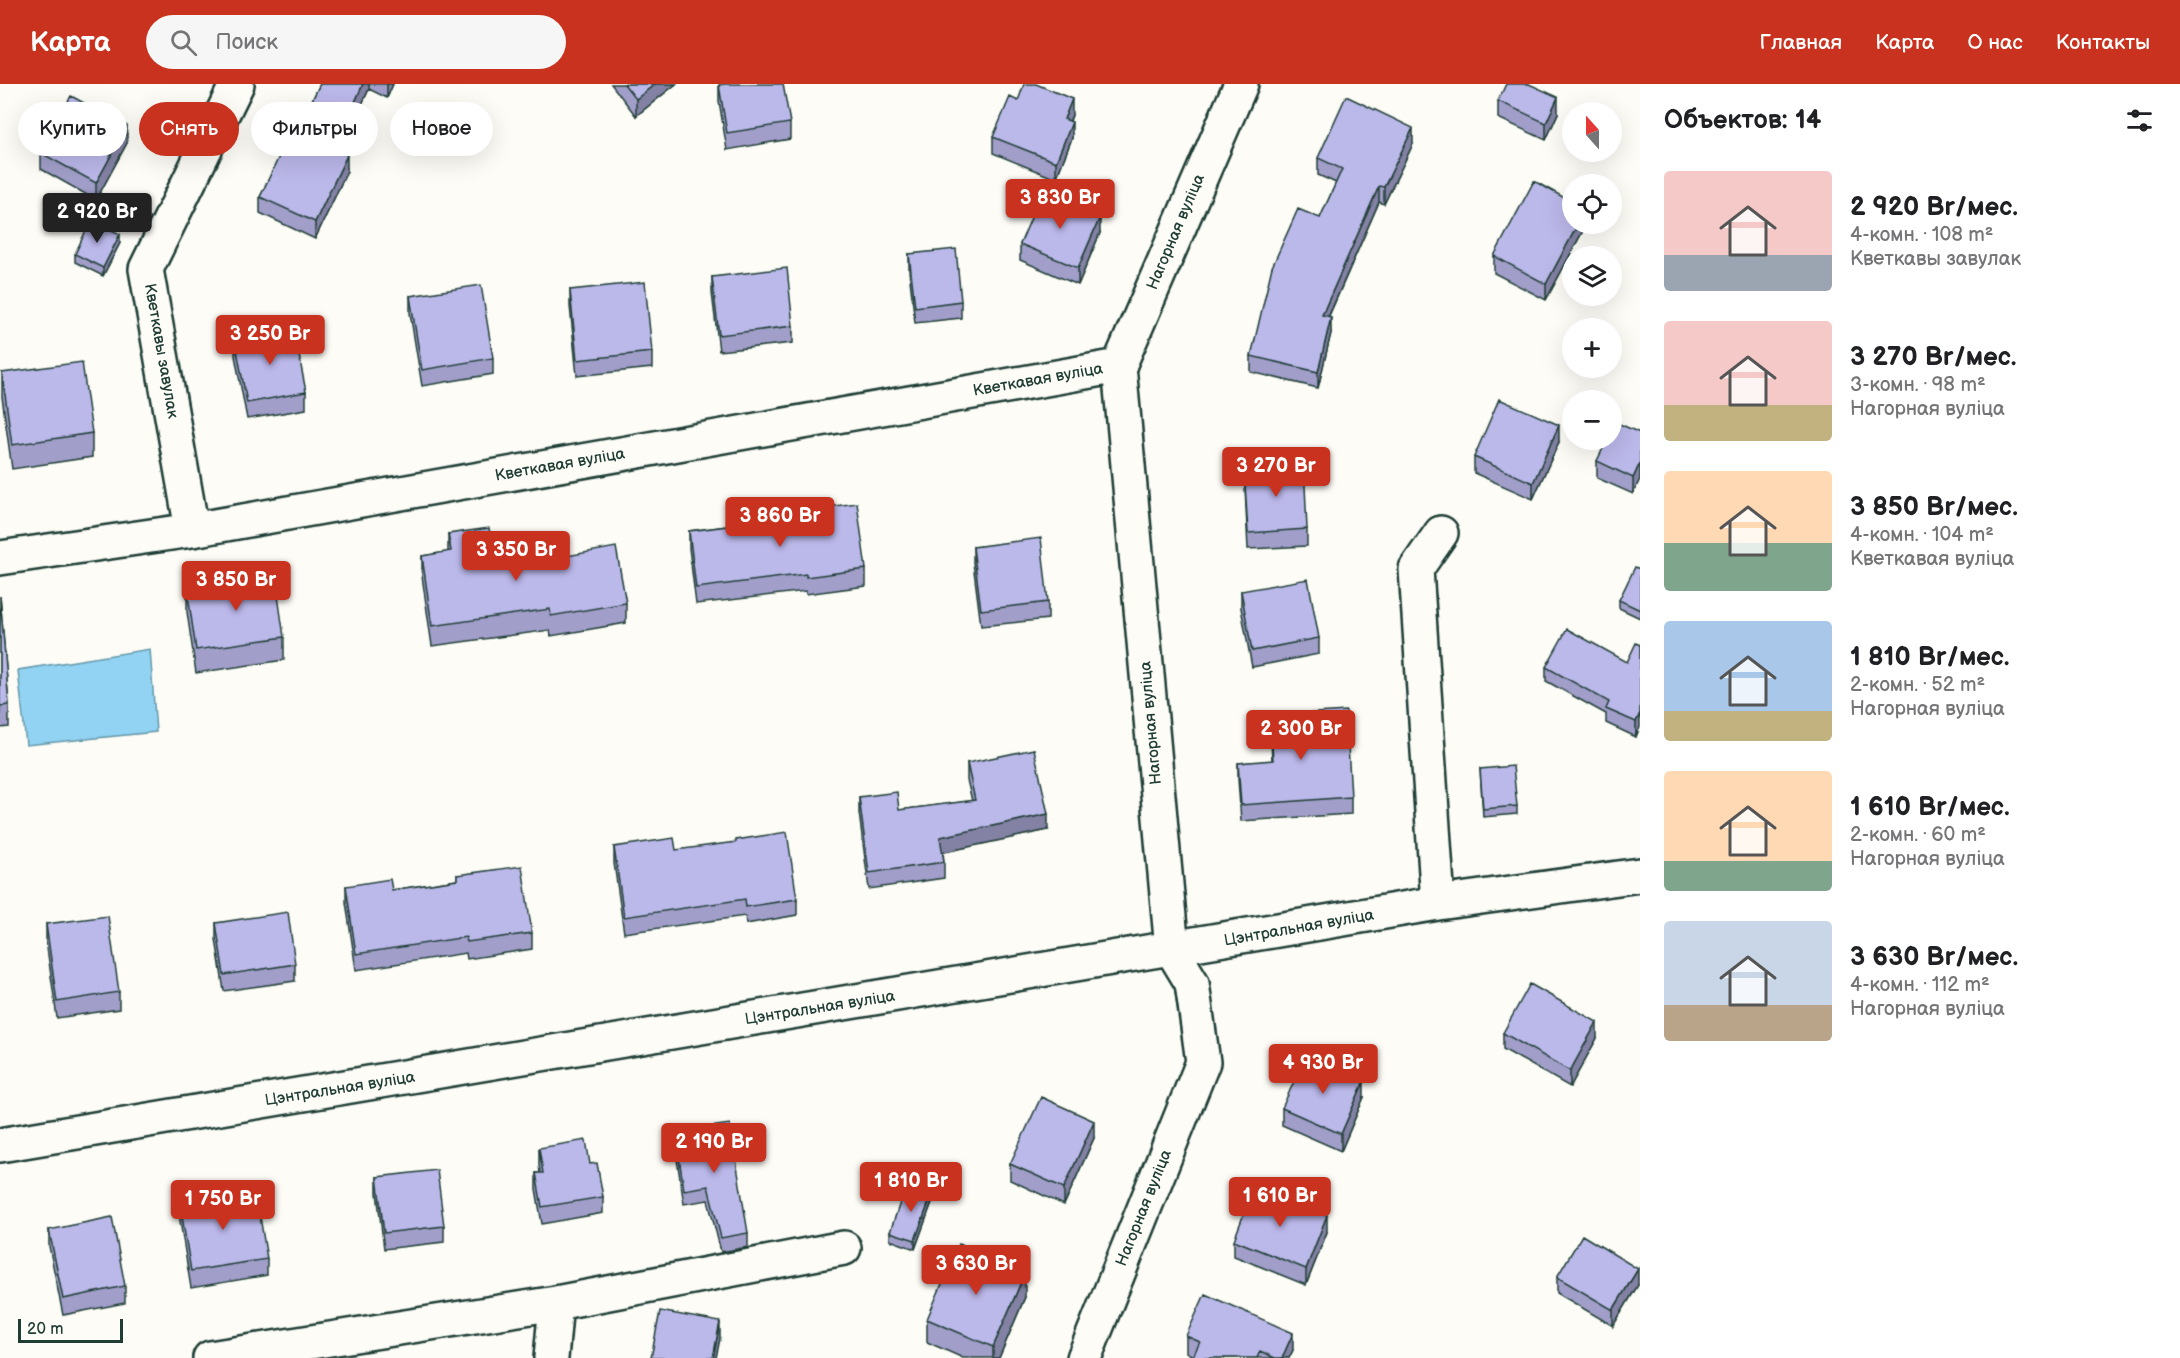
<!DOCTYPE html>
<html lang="ru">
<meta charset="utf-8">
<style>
body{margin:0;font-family:"Balsamiq Sans",sans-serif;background:#f6f6f6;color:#202124;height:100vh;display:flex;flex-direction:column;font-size:22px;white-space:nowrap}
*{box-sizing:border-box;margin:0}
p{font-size:20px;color:#757577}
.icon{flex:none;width:33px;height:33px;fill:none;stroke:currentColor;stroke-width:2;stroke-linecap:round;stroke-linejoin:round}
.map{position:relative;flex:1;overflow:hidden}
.side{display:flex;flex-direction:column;background:#fff;width:540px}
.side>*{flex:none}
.guide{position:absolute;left:18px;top:18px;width:570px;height:54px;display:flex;gap:12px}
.needle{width:39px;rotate:339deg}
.fabs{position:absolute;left:1562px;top:18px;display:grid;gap:12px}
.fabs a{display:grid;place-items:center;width:60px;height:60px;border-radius:50%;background:#fff;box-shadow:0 6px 24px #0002;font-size:30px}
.scale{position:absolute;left:18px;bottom:15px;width:105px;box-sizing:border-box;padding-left:6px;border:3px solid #1f3d34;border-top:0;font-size:16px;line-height:21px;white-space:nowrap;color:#1f3d34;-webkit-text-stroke:4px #fdfcf7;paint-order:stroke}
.price{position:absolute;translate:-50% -51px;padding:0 14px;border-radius:6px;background:#c8321e;color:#fff;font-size:20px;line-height:39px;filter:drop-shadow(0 2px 3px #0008)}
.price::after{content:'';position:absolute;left:50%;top:36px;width:18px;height:14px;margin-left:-9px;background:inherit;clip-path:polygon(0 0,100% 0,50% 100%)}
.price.active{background:#222;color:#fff}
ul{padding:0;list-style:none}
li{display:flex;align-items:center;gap:18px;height:150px;padding:0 24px}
li span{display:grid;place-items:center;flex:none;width:168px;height:120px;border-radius:6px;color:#555}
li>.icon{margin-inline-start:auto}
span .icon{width:72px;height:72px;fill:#fffc;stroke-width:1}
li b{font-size:26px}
h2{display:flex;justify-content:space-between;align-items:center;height:72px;padding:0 24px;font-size:26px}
.pill{padding:0 21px;border-radius:27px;background:#fff;box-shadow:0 6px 24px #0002;font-size:21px;line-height:54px}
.pill.active{background:#c8321e;color:#fff}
header{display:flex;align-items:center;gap:36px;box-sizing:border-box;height:84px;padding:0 30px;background:#c8321e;color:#fff}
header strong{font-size:28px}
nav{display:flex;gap:33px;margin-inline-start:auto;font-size:21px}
.search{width:420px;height:54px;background:#f6f6f6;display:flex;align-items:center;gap:15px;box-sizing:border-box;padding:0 21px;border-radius:33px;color:#757577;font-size:22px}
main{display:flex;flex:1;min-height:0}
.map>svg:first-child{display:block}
</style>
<header>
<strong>Карта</strong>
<div class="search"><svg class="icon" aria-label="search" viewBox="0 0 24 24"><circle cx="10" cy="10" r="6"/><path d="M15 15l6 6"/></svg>Поиск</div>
<nav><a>Главная</a><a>Карта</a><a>О нас</a><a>Контакты</a></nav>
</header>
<main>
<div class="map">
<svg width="1640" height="1274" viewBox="0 0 1640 1274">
<rect width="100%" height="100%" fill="#fdfcf7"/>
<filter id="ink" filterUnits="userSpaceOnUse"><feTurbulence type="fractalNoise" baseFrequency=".0167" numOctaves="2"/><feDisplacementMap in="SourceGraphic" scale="12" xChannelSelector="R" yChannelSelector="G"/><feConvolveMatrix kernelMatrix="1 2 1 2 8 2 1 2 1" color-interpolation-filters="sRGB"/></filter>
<g filter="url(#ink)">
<path fill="#92d3f3" stroke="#6497a7" stroke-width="1.5" d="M150,565L156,648L26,661L18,586Z"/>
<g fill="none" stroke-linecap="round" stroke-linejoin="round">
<g stroke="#1f3d34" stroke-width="38">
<path id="minor" d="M192,446L146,185L237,0
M0,474L192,446L1119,282
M1438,819L1416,485L1441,449
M0,1061L1438,819L1640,791
M210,1274L556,1219L844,1164
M551,1274L556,1219
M1084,1274L1203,978L1192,899L1172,866L1119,282L1241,0"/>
</g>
<use href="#minor" stroke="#fdfcf7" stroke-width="33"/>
</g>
<path fill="#a19ec9" stroke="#1f3d34" stroke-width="1.5" d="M320,0H393L387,14L369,5L340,67L347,87L315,155L260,129V113L297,47Z
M611,0H676L636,32Z
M719,1L790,39V55L727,66L719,17Z
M1018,17L1072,31L1070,37L1072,54L1056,95L993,69V53Z
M1498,17L1558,29L1546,56L1498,34Z
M127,59L96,116L41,85V69Z
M1413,60L1384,120L1379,118L1329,232L1331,249L1318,304L1251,288V272L1320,134L1336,99L1318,91V74Z
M1586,140V141L1546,216L1494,189V172Z
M1100,149L1078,201L1020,176V160Z
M120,159L103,192L75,178V170Z
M909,170L961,217V234L915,239L909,187Z
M712,193L793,242V259L719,267L712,209Z
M570,206L652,268V284L577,292L570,222Z
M410,212L493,274V290L422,302L410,229Z
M235,256L306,308V325L247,335L235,272Z
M2,289L92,349V373L12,385L2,313Z
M1640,349L1633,410L1597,394V377Z
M1559,358L1533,415L1474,389V373Z
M1244,383L1307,445V462L1248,465Z
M797,427L866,485V502L806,510V507L696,520L689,464V447L797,433Z
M448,450L495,485L626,519V539L551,552L550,546L432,562L422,492V472L448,468Z
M973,463L1048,518V535L981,542L973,479Z
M1640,485V534L1619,524V516Z
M187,504L284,553V576L196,589L187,528Z
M1241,507L1319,554V570L1252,583L1241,524Z
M0,512L9,621V643L0,644Z
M1640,561L1636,653L1606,639V630L1546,597V583L1627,578Z
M1270,632L1351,713V730L1241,737L1238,695V679L1272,677Z
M967,679L1048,746L943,768L944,778V794L869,805L859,729V713L899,726L972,717L967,696Z
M1480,685L1517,722V730L1483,733Z
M614,763L676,766L797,815V831L746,840L745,832L624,849L614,779Z
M457,791L532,849V865L467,875L466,869L356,886L346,818V802L392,806L457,796Z
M216,839L295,880V897L224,907L216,855Z
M46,840L119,908V925L57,934L46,857Z
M1503,949L1597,954L1570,1003L1503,965Z
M1364,1013L1341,1067L1282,1041V1024Z
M675,1048L748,1149V1163L721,1168L708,1116L684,1120L675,1063Z
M1094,1054L1064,1121L1010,1096V1080Z
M539,1064L590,1080L603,1113V1129L542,1140L536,1105V1089H540L539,1081Z
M377,1093L444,1142V1158L384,1165L377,1109Z
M932,1118L915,1165L890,1156V1148Z
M180,1120L267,1175V1191L191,1204L180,1137Z
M49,1146L125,1202V1219L63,1231L49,1162Z
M1327,1148L1306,1201L1234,1172V1156Z
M1557,1193L1638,1201L1613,1242L1557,1209Z
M1025,1213L999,1274H963L927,1258V1235Z
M1186,1252L1293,1266L1289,1274H1192L1193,1272L1186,1268Z"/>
<path fill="#8381a4" stroke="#1f3d34" stroke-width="1.5" d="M363,0H369V5L334,81V65Z
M387,0H393L387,14Z
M655,0H676L636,32V15Z
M1558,13V29L1546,56V39Z
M1072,15V31L1064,51V35Z
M1072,38V54L1056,95V78Z
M127,42V59L96,116V99Z
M1413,44V60L1384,120V103Z
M347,71V87L315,155V138Z
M1379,102V118L1322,247V231Z
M1100,133V149L1078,201V184Z
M1578,140H1586V141L1546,216V200Z
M120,150V159L103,192V184Z
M1331,233V249L1318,304V288Z
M1559,341V358L1533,415V399Z
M1640,379V395L1633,410V394Z
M1640,629V643L1636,653V638Z
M1048,730V746L940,769V753Z
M1597,938V954L1570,1003V987Z
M1364,997V1013L1341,1067V1050Z
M1094,1037V1054L1064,1121V1104Z
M932,1110V1118L915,1165V1156Z
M1327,1131V1148L1306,1201V1185Z
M1638,1185V1201L1613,1242V1226Z
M1025,1189V1213L999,1274H993V1263Z
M720,1238V1255L716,1274H713Z
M1293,1249V1266L1289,1274H1282Z"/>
<path fill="#bbb8ea" stroke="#1f3d34" stroke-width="1.5" d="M320,0H363L334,65L347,71L315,138L260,113L292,45L297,47Z
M624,0H655L636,15Z
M724,0H783L790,39L727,49L719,1Z
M1024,0H1036L1072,15L1064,35L1072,38L1056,78L993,53L1010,13L1018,17Z
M1506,0H1529L1558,13L1546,39L1498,17Z
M71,12L127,42L96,99L41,69Z
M1346,12L1413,44L1384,103L1379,102L1322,231L1331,233L1318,288L1251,272L1272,183L1298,125L1320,134L1342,85L1318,74Z
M1534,97L1572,118V140H1578L1546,200L1494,172Z
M1042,108L1100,133L1078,184L1020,160Z
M91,136L120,150L103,184L75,170Z
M956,165L961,217L915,223L909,170Z
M787,184L793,242L719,251L712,193Z
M645,198L652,268L577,276L570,206Z
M481,201L493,274L422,286L410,212Z
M294,245L306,308L247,319L235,256Z
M82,278L92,349L12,361L2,289Z
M1499,315L1559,341L1533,399L1474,373Z
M1615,338L1640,349V379L1633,394L1597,377L1607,356H1611V347Z
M1304,380L1307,445L1248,449L1244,383Z
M857,419L866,485L806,493V490L696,504L689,447L798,433L797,427Z
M489,444L495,485L616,463L626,519L551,532L550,525L432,542L422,472L451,467L448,450Z
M1041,454L1048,518L981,526L973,463Z
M1635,483L1640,485V526L1619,516Z
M275,491L284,553L196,566L187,504Z
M1308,495L1319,554L1252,567L1241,507Z
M0,512L9,621L0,622Z
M1567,545L1627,578L1636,559L1640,561V629L1636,638L1606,625L1609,618L1546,583Z
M1346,627L1351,713L1241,721L1238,679L1273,676L1270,632Z
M1034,665L1048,730L940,753L944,778L869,789L859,713L897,708L899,726L975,716L967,679Z
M1513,682L1517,722L1483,725L1480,685Z
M787,748L797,815L746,823L745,815L624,833L614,763L674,754L676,766L736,758V756Z
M522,782L532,849L467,858L466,853L356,870L346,802L390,795L392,806L457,796V791Z
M288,828L295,880L224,891L216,839Z
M108,832L119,908L57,918L46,840Z
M1530,900L1597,938L1570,987L1503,949Z
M1306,971L1364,997L1341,1050L1282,1024Z
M1041,1013L1094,1037L1064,1104L1010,1080Z
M730,1040L748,1149L721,1154L708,1102L684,1106L675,1048Z
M586,1056L590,1080L597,1079L603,1113L542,1123L536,1089H543L539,1064Z
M437,1086L444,1142L384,1149L377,1093Z
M906,1101L932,1110L915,1156L890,1148Z
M1254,1103L1327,1131L1306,1185L1234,1156Z
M256,1108L267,1175L191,1187L180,1120Z
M112,1133L125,1202L63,1215L49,1146Z
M1582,1151L1638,1185L1613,1226L1557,1193Z
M959,1160L1025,1189L993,1263L927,1235Z
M1205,1210L1293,1249L1282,1274H1275L1260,1267L1257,1274H1192L1200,1258L1186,1252Z
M660,1227L720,1238L713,1274H651Z"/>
</g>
<g text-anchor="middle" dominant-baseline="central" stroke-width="4.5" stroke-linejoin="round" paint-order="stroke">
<g font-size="16" fill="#1f3d34" stroke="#fdfcf7">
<text transform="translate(1176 148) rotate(-67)">Нагорная вуліца</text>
<text transform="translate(161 267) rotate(80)">Кветкавы завулак</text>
<text transform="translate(1038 296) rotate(-10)">Кветкавая вуліца</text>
<text transform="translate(560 381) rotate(-10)">Кветкавая вуліца</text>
<text transform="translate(1151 639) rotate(-95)">Нагорная вуліца</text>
<text transform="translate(1299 844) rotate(-10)">Цэнтральная вуліца</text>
<text transform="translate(820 924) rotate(-9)">Цэнтральная вуліца</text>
<text transform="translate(340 1005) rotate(-9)">Цэнтральная вуліца</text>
<text transform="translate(1144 1124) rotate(-68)">Нагорная вуліца</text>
</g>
</g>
</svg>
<div class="fabs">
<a><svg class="needle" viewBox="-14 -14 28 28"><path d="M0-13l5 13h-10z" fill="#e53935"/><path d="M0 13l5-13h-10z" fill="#757577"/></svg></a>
<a><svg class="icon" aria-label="locate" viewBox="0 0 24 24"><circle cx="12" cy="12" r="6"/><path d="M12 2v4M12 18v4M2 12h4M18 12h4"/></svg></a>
<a><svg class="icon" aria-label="layers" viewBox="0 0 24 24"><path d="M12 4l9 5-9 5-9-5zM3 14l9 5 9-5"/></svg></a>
<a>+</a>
<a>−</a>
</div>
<div class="scale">20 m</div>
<b class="price" style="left:1060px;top:146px">3 830 Br</b>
<b class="price active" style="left:97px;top:160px">2 920 Br</b>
<b class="price" style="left:270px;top:282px">3 250 Br</b>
<b class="price" style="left:1276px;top:414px">3 270 Br</b>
<b class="price" style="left:780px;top:464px">3 860 Br</b>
<b class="price" style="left:516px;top:498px">3 350 Br</b>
<b class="price" style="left:236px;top:528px">3 850 Br</b>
<b class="price" style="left:1301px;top:677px">2 300 Br</b>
<b class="price" style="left:1323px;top:1011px">4 930 Br</b>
<b class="price" style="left:714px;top:1090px">2 190 Br</b>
<b class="price" style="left:911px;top:1129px">1 810 Br</b>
<b class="price" style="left:1280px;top:1144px">1 610 Br</b>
<b class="price" style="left:223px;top:1147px">1 750 Br</b>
<b class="price" style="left:976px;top:1212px">3 630 Br</b>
<div class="guide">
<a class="pill">Купить</a>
<a class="pill active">Снять</a>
<a class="pill">Фильтры</a>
<a class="pill">Новое</a>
</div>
</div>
<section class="side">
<h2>Объектов: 14<svg class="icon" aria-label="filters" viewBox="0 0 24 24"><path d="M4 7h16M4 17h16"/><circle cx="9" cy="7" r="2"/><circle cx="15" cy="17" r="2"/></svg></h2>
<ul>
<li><span style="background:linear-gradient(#f6c9c9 70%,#9aa5b1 0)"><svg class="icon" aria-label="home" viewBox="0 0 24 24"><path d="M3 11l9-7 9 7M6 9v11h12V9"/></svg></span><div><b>2 920 Br/мес.</b><p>4-комн. · 108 m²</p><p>Кветкавы завулак</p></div></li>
<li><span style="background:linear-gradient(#f6c9c9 70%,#c2b280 0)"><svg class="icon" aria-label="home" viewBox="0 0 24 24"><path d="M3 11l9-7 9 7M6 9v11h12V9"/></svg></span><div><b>3 270 Br/мес.</b><p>3-комн. · 98 m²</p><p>Нагорная вуліца</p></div></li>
<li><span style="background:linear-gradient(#ffd9b3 60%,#7fa58c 0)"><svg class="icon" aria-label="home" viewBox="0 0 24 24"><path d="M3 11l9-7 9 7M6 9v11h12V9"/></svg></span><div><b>3 850 Br/мес.</b><p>4-комн. · 104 m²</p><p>Кветкавая вуліца</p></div></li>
<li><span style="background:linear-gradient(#a9c7e8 75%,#c2b280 0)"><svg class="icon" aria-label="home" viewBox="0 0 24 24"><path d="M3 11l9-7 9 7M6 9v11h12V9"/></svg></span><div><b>1 810 Br/мес.</b><p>2-комн. · 52 m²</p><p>Нагорная вуліца</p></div></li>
<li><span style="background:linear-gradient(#ffd9b3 75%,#7fa58c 0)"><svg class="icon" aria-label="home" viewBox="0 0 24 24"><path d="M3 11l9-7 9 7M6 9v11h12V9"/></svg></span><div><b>1 610 Br/мес.</b><p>2-комн. · 60 m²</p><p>Нагорная вуліца</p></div></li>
<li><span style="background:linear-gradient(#c9d6e8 70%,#b9a48a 0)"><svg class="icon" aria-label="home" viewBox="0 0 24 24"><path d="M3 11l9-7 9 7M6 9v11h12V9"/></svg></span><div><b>3 630 Br/мес.</b><p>4-комн. · 112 m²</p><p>Нагорная вуліца</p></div></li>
</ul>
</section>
</main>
